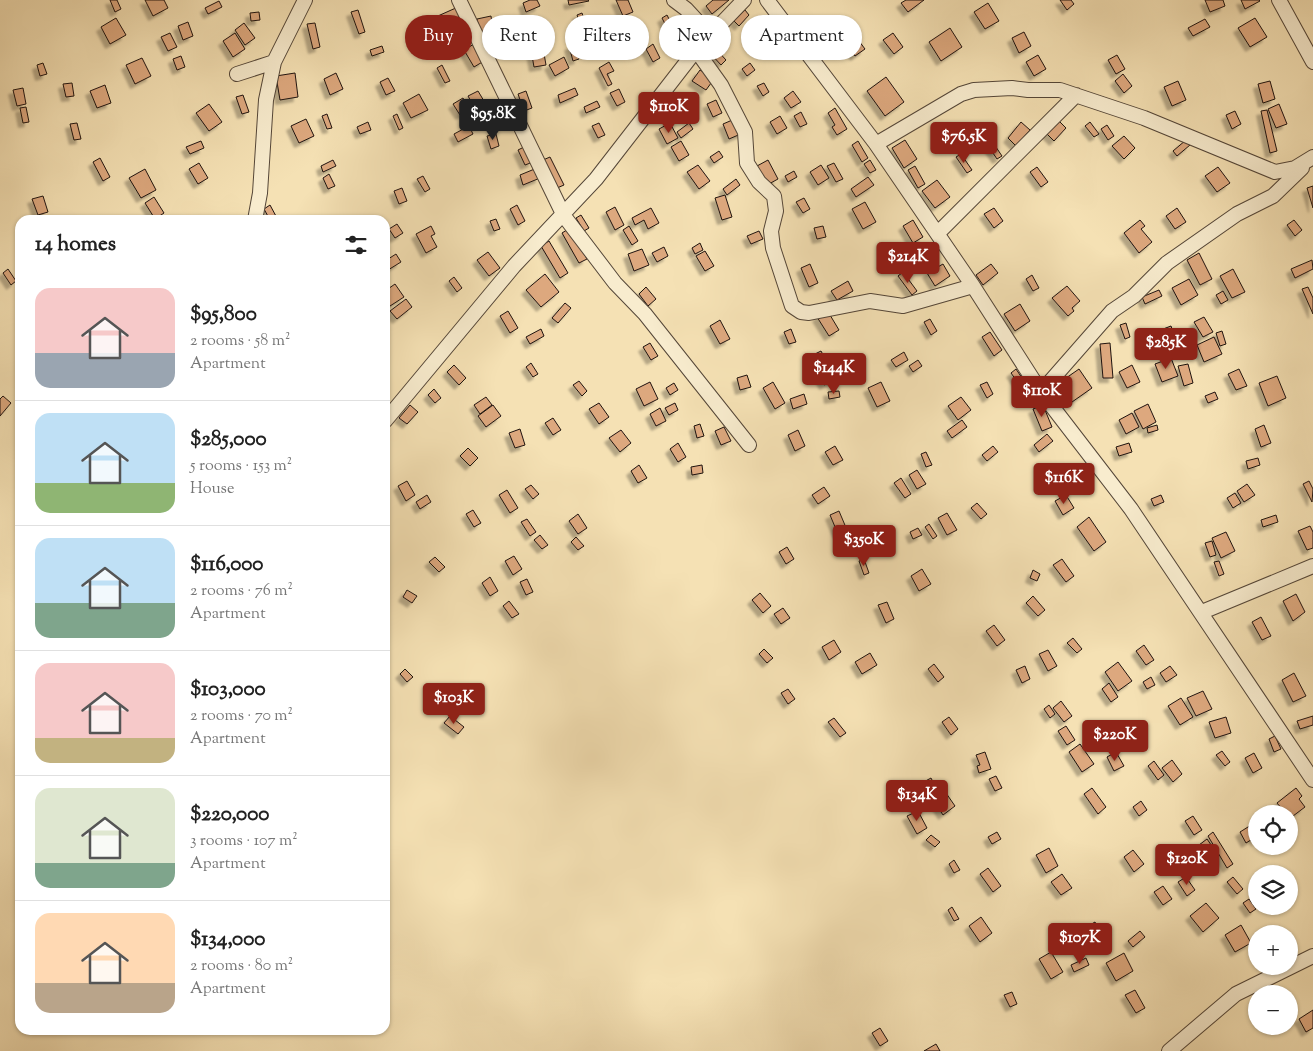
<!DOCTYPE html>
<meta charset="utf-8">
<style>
body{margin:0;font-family:"Sorts Mill Goudy",serif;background:#f2f2f2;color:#222;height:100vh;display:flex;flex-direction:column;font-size:19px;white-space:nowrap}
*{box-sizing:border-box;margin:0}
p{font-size:16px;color:#767676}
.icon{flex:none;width:28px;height:28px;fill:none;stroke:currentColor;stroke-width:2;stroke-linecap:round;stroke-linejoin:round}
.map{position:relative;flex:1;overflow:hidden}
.sheet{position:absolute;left:15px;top:215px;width:375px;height:820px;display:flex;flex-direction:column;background:#fff;border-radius:15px;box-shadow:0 1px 4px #0004}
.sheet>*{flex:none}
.guide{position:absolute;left:405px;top:15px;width:475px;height:45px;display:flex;gap:10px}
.buttons{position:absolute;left:1248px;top:805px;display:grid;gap:10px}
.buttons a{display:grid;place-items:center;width:50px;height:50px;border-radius:50%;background:#fff;box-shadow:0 1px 4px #0004;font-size:25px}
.price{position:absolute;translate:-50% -42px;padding:0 11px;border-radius:5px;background:#8f2418;color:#fff;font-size:16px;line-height:32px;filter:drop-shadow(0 1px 2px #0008)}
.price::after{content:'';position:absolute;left:50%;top:30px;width:15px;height:11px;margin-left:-8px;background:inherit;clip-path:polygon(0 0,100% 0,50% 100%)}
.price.current{background:#222;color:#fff}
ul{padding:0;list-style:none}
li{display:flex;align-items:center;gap:15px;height:125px;padding:0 20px}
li+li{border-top:1px solid #e0e0e0}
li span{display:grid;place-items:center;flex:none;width:140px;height:100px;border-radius:15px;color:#555}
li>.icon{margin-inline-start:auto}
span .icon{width:60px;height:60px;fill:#fffc;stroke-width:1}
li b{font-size:21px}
h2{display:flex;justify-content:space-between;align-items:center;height:60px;padding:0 20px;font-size:21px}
.tag{padding:0 18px;border-radius:22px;background:#fff;box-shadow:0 1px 4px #0004;font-size:18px;line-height:45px}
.tag.current{background:#8f2418;color:#fff}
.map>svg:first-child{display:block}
</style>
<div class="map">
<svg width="1313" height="1051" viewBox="0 0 1313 1051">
<defs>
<filter id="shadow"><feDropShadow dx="-4.5" dy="4.5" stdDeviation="1" flood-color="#0004"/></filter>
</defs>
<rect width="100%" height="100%" fill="#f5e1b4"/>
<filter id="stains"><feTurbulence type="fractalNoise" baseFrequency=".004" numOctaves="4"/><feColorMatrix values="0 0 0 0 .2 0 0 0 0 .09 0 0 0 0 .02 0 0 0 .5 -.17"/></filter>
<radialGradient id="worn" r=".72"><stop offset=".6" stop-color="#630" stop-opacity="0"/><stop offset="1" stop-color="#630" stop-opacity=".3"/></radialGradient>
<path fill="#dda87e" stroke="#1f130f" filter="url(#shadow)" d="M110,0H117L121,9L115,12Z
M145,0H164L168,8L153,16Z
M530,0H537L540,6L526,12L523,3Z
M568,0H588L589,1L569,5Z
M616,0H628L633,12L623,16Z
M713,0H729L712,14L706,6Z
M906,0H924L908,12L901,3Z
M1060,0H1071L1074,4L1067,10Z
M1205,0H1223L1225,6L1210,12Z
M1241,0H1259L1260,1L1245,9Z
M219,1L222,7L208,14L205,8Z
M988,3L999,21L985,29L974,12Z
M458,7L461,16L424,32L420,24Z
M358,10L365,32L359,34L351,12Z
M745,10L749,15L739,26L734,21Z
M259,12L260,20L251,21L250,13Z
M582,13L586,25L581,27L577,15Z
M667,15L673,27L668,30L662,18Z
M491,16L493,30L480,33L477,19Z
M116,18L126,35L110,44L101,27Z
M1255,18L1267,37L1250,47L1238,28Z
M818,19L828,33L816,41L806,27Z
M1205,19L1210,27L1193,36L1188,28Z
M771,20L782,36L774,41L764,26Z
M188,22L193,36L183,40L178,26Z
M244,23L255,38L245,45L235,30Z
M315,23L320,47L313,49L307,24Z
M466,25L472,39L466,42L459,28Z
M546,27L551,38L542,43L536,32Z
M950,28L962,47L941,61L929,42Z
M1024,32L1031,46L1019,53L1012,38Z
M170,33L177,47L168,51L161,37Z
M235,33L245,49L233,57L223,41Z
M853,33L865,49L855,56L843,40Z
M893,33L903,47L894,54L883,40Z
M474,44L484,61L474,67L464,50Z
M576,44L579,59L573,61L569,46Z
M653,44L660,58L653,62L646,49Z
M382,46L384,52L372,56L370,50Z
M543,48L546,65L534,67L531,50Z
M716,49L726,60L721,65L711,54Z
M1038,55L1046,69L1034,76L1026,62Z
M1117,55L1125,69L1116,74L1108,60Z
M181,56L185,67L177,70L173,59Z
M564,57L569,68L555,76L549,65Z
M142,58L151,76L135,84L126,65Z
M609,62L614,71L607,74L612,84L608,86L599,68Z
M43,63L47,74L40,76L37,65Z
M750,63L755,70L747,76L742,69Z
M442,65L450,81L445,83L437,68Z
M700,70L714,79L706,90L692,81Z
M295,73L298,97L280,100L276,76Z
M336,73L343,89L330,95L324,79Z
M1123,74L1132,86L1124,93L1115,81Z
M886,77L904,102L885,116L867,91Z
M388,78L395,91L386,95L380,82Z
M1178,81L1186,100L1172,106L1164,87Z
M1270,81L1275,99L1263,103L1258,84Z
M72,83L74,96L66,97L63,84Z
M764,83L769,92L763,96L757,86Z
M105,85L111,103L97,108L90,91Z
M23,88L26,104L17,106L13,90Z
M575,88L578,95L560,103L558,95Z
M619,89L625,102L617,106L610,93Z
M478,91L487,106L477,112L468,96Z
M526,91L532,108L524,111L518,94Z
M793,91L801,102L791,108L784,98Z
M419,94L428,110L411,118L403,103Z
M243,95L249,112L242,114L236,97Z
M463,98L470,110L460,115L453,104Z
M716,100L722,113L713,117L707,104Z
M597,101L600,107L586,113L584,107Z
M209,104L222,122L209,131L196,113Z
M1279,104L1287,124L1276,128L1268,109Z
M26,107L29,122L23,123L20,108Z
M835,108L847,129L837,135L832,127L835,125L828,113Z
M1267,110L1277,151L1270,153L1261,111Z
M1235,111L1241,124L1232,129L1226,115Z
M801,112L807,124L800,127L794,116Z
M327,114L332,128L327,129L322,116Z
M397,114L403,128L399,130L393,116Z
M780,116L787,128L777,134L770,122Z
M737,118L743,133L729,139L723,124Z
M306,119L314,136L299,143L291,126Z
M1058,120L1066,128L1054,141L1045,132Z
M368,122L371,130L360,134L357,127Z
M1021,122L1030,130L1016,146L1008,138Z
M1090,122L1099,134L1094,137L1085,126Z
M77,123L81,139L74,140L70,124Z
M599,123L605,135L598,138L592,126Z
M670,123L678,138L667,144L659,129Z
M689,123L693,129L681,138L677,132Z
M981,125L1002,156L997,159L976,128Z
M1107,125L1114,136L1108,140L1101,129Z
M469,126L473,134L458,142L454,134Z
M496,134L499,146L491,149L487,136Z
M1124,136L1135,148L1124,159L1112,146Z
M905,140L917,159L904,168L892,148Z
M1186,140L1190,145L1177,156L1173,151Z
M201,141L204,148L190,154L186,147Z
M681,141L689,155L679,161L671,147Z
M858,141L868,158L862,162L852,145Z
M526,146L533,162L525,165L518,150Z
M719,151L723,157L714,163L710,157Z
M961,154L972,170L967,173L956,157Z
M550,157L564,185L557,188L543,160Z
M100,158L110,177L103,181L93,162Z
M333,160L336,166L323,172L321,166Z
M768,160L778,179L767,185L757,166Z
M870,160L876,170L870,173L864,164Z
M199,163L208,178L198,184L189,169Z
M834,163L843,179L836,182L827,166Z
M698,165L710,181L699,189L687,172Z
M821,165L829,178L818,185L810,172Z
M915,166L925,184L918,188L908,170Z
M1037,167L1048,182L1041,187L1030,172Z
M1218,167L1230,183L1217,192L1205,176Z
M537,168L540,178L523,185L520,175Z
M145,169L156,190L141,198L129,178Z
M794,171L797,177L788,182L785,176Z
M329,174L335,186L328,189L323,178Z
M423,176L430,189L425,192L417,179Z
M868,177L874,185L856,197L851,189Z
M736,179L740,185L727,195L723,189Z
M937,180L950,197L935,208L922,191Z
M1313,186V208L1307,188Z
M402,188L407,201L399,204L394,191Z
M725,195L732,217L722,220L715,198Z
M43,196L48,212L38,215L32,199Z
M154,197L164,213L155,219L145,203Z
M804,198L810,209L803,213L796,202Z
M865,202L876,222L863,229L852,209Z
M270,205L277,218L273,220H270L264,209Z
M517,205L525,221L518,225L510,209Z
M615,207L624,225L615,230L606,212Z
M651,208L659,223L648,229L644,220L635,225L632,218Z
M994,208L1003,221L994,228L984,214Z
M1177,208L1186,222L1175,229L1166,216Z
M581,215L589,228L584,231L576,218Z
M496,219L500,229L494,231L490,221Z
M913,220L923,237L913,243L903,226Z
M1140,220L1145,226L1141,229L1152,242L1139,253L1124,233Z
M1294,220L1302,230L1295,236L1287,225Z
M397,224L403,233L395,238L389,229Z
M431,226L435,234L431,236L437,247L426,253L416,234Z
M629,226L638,241L632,245L623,230Z
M823,226L826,237L817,239L814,228Z
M570,228L587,259L579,263L562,233Z
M759,231L763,239L751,244L747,236Z
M549,241L568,273L560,278L541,246Z
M700,243L703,250L695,254L692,248Z
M664,247L668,256L657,262L652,253Z
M642,249L649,265L634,271L628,254Z
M705,251L714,266L705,271L696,256Z
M488,252L500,268L489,276L477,260Z
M1199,253L1212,279L1200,285L1187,260Z
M396,254L401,262L388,270L385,261Z
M1312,260L1313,269L1295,278L1291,269Z
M810,264L818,283L809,287L801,268Z
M943,264L950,276L935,286L927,273Z
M991,264L998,273L983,285L976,275Z
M8,269L16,281L11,285L3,273Z
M1233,269L1245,292L1232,298L1220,276Z
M903,272L917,291L912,295L898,276Z
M545,274L559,292L541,307L526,290Z
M1032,275L1039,288L1033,291L1026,279Z
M454,277L462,288L457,292L449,281Z
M1189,279L1198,295L1181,305L1172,288Z
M848,281L853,291L837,300L831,291Z
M395,284L404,297L390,306L385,298V291Z
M1067,286L1080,301L1072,308L1074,311L1068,316L1052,298Z
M646,287L656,299L648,306L639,294Z
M1308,287L1313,298V314L1302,289Z
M1159,290L1162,296L1145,304L1142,297Z
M1223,291L1228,300L1221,304L1216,295Z
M406,299L412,307L397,319L390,311Z
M565,303L571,308L558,323L552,318Z
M1020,304L1030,321L1015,331L1004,314Z
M827,310L839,330L829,336L817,317Z
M508,311L518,328L510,333L500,316Z
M1204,317L1213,332L1203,337L1194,322Z
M930,319L937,331L931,335L924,322Z
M720,320L730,339L720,344L710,326Z
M1126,323L1130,337L1125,339L1120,325Z
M1171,326L1177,343L1156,350L1150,334Z
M541,329L544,336L530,344L526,337Z
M791,329L796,342L789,344L784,332Z
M1222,331L1226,344L1220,346L1216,333Z
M990,332L1002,350L994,356L982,337Z
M1214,337L1222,354L1204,362L1197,345Z
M650,343L658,356L651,360L643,347Z
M1110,343L1113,378H1103L1100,344Z
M821,351L836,379L824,385L809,357Z
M904,352L908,360L896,367L891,360Z
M1171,358L1178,376L1162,382L1155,364Z
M918,360L922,366L913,372L909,366Z
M531,363L538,374L533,377L526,367Z
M1188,364L1193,383L1184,386L1178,366Z
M454,365L466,378L459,385L447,372Z
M1132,365L1140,382L1127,388L1119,372Z
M1016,369L1024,381L1019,384L1011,373Z
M1079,369L1092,388L1072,402L1059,383Z
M1239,369L1247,386L1236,390L1228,374Z
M747,375L751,387L740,390L737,378Z
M1277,376L1286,398L1268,406L1259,383Z
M579,381L587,391L582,396L573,385Z
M650,382L658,399L644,406L636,389Z
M773,382L785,403L775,409L763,388Z
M881,382L890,401L877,407L868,388Z
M987,382L993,394L987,398L980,385Z
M674,383L678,390L670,395L666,388Z
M434,389L441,398L435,403L428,395Z
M839,391L840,397L829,399L828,392Z
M1215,392L1218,399L1208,403L1205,396Z
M804,394L807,404L793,409L790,399Z
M3,396L11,403L0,416V399Z
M486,397L492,405L480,414L474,405Z
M961,397L971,410L958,420L948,406Z
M599,403L609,417L599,424L589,409Z
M675,403L678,410L669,415L665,408Z
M1148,404L1156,422L1143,429L1134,411Z
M410,405L418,412L407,424L399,418Z
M493,405L501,416L486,427L478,416Z
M1043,405L1052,427L1042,431L1033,409Z
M660,408L666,421L656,426L650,414Z
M1132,413L1139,427L1126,434L1119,420Z
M553,418L561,430L553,435L545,423Z
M962,420L967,427L952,438L947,431Z
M700,424L704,436L697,438L694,426Z
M1157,425L1158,430L1148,433L1147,428Z
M1264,425L1271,443L1261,447L1255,429Z
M724,427L731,441L721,445L715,431Z
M520,429L525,445L515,448L509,433Z
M621,430L631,443L620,452L609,438Z
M798,430L805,446L795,451L788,435Z
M1047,434L1053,441L1039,452L1034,445Z
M678,443L686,457L678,462L670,449Z
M1129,443L1132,452L1119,456L1116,447Z
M835,446L843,460L833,465L825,452Z
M993,446L998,452L987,461L982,455Z
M468,448L478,458L470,466L460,456Z
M926,452L932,465L926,467L921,454Z
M1258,458L1260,465L1248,469L1246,461Z
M639,465L647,478L638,483L631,471Z
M702,465L703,473L692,475L691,467Z
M917,470L926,484L917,489L909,475Z
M901,478L911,494L905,498L894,483Z
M407,481L415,495L406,501L398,486Z
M1309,481L1313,489L1312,502L1303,484Z
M1247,484L1255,495L1244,502L1237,491Z
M531,485L539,494L533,499L525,489Z
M824,487L830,496L818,504L812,495Z
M507,490L518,508L510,513L499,495Z
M1235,493L1241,503L1233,508L1227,498Z
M427,495L431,502L420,509L416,502Z
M1066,495L1074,508L1063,515L1055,501Z
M1161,495L1164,502L1154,506L1151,499Z
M977,503L987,514L981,519L971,508Z
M473,510L481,523L474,527L466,514Z
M839,511L847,530L838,534L830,515Z
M947,513L957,530L947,535L938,518Z
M578,514L587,528L578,534L569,521Z
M1276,515L1278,522L1263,527L1261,520Z
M1089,517L1106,542L1094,551L1077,527Z
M527,519L536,532L530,536L521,522Z
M929,524L937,536L933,539L925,527Z
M1310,526L1313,532V548L1307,550L1298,531Z
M918,528L922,535L913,539L910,532Z
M1226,532L1235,551L1221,558L1212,538Z
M540,535L548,545L542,549L534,540Z
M576,537L584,546L578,550L571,542Z
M1212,541L1216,555L1210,557L1205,543Z
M787,547L794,559L786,564L779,552Z
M514,556L522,569L513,575L505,561Z
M435,557L445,567L439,572L429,562Z
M864,559L869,573L864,575L859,561Z
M1062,559L1074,576L1066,582L1053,565Z
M1219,561L1224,574L1219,576L1214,562Z
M922,569L931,584L919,591L911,576Z
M1033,570L1040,574L1037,581L1030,578Z
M490,577L498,591L490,596L482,583Z
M527,579L533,592L526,595L520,582Z
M407,590L417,596L412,603L403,597Z
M760,593L771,606L763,613L752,600Z
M1296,594L1305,612L1293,621L1283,601Z
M1033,596L1045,610L1038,616L1026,603Z
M509,601L519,614L512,618L503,606Z
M887,602L894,619L886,623L878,605Z
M783,608L790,618L781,624L774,614Z
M1261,617L1271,636L1262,640L1252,622Z
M994,625L1005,640L997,646L986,631Z
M1073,638L1082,649L1077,653L1067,643Z
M834,640L841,652L829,660L822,647Z
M1144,645L1154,660L1146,665L1136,651Z
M764,649L773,658L767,663L759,654Z
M1048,650L1057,666L1048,671L1039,654Z
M870,653L877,665L862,674L855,662Z
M1118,662L1132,681L1118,691L1105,672Z
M934,664L944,677L938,682L928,669Z
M1025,666L1030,679L1022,683L1016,670Z
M1170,666L1177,675L1166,682L1160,673Z
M405,669L413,677L407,682L400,674Z
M1294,673L1306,696L1293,702L1282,680Z
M1151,677L1155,685L1147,689L1143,682Z
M1109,683L1118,697L1111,702L1102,689Z
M788,689L795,699L788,704L781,693Z
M1203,691L1212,709L1196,716L1187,698Z
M1181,698L1193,717L1180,725L1168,706Z
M1061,701L1072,716L1064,722L1053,708Z
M1049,705L1055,714L1050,718L1044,709Z
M450,716L464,727L458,734L444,723Z
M1313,716V725L1300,729L1297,721Z
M949,717L958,729L951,735L942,722Z
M1226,717L1231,733L1215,738L1209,722Z
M834,718L846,733L840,737L828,722Z
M1066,726L1075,740L1067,745L1058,731Z
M1275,736L1281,749L1274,752L1269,739Z
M1080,744L1094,764L1082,772L1069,752Z
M1222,751L1230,762L1225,766L1216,755Z
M985,752L991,769L979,773L977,766L980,765L976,755Z
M1116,752L1124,766L1114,771L1107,757Z
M1254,753L1262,768L1253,773L1245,758Z
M1172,760L1182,774L1173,782L1162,768Z
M1154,761L1164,775L1158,780L1148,766Z
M996,776L1002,788L995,791L989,779Z
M931,778L934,784L923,790L920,784Z
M1092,788L1106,807L1098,814L1084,794Z
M1296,788L1302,796L1299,799L1305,807L1289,819V814H1286L1277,803Z
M915,791L921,805L914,808L908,794Z
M946,793L955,806L943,815L934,801Z
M1141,801L1147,810L1139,816L1133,807Z
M918,811L927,828L917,834L907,816Z
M1193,816L1202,830L1194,835L1185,821Z
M1256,822V842L1254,838L1246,843L1240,832Z
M997,832L1001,839L992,844L988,837Z
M1213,832L1233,864L1227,868L1208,836Z
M931,835L940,842L935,847L926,840Z
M1207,839L1216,852L1208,858L1199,845Z
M1049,848L1058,866L1046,873L1036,855Z
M1133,850L1144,864L1134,872L1124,857Z
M954,860L960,870L954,873L949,864Z
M988,868L1001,886L993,892L980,874Z
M1062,874L1072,888L1061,895L1051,882Z
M1186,877L1195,890L1187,896L1178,882Z
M1233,877L1243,889L1237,894L1227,882Z
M1163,886L1172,899L1163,905L1154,892Z
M1249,899L1256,909L1250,913L1243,903Z
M1206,903L1219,918L1203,932L1190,916Z
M952,907L959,919L954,921L948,910Z
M981,917L992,933L980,942L969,926Z
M1095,922L1103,938L1091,945L1083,929Z
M1241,925L1251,943L1235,952L1225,935Z
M1140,931L1145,937L1133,947L1128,941Z
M1051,952L1063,972L1051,979L1039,959Z
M1124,953L1133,971L1116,981L1106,963Z
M1086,958L1089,965L1074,972L1071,965Z
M1135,990L1145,1008L1136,1013L1125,995Z
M1012,992L1017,1004L1010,1007L1004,995Z
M1313,1010V1028L1306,1032L1299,1019Z
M880,1028L888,1041L880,1046L872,1033Z
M936,1044L940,1051H924Z"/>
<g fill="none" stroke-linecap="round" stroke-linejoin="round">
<g stroke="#544638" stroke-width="16">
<path id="street" d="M459,0L564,216L615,283L645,314L749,445
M674,0L686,9L711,36
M767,0L876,144L973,286L1041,392L1131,509L1313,780
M1279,0L1313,62
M696,50L721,85L745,132L747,163L759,182L774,196L776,211L771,231L773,248L792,306L801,312L809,313L870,301L903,306L973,286
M237,74L274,62L305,0
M876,144L961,94L974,90L1012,88L1028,90H1060L1144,118L1275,172L1295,168L1313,157
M255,220L260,193L266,100L274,62
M938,233L1076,95
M1041,392L1112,311L1134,296L1167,263L1237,214L1273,196L1302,168
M385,421L514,266L596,179L696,50L744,0
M1202,612L1313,566
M1169,1051L1236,994L1313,956"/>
</g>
<use href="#street" stroke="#f8ecce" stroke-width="14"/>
</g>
<rect width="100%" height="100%" filter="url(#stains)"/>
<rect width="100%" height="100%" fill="url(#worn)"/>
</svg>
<div class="buttons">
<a><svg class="icon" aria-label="locate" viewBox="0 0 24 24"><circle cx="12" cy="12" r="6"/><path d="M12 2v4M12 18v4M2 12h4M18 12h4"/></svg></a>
<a><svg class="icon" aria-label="layers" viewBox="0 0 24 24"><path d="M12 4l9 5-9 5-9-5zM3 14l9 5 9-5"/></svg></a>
<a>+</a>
<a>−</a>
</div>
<b class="price" style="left:669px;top:134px">$110K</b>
<b class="price current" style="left:493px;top:141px">$95.8K</b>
<b class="price" style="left:964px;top:164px">$76.5K</b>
<b class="price" style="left:908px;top:284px">$214K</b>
<b class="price" style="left:1166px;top:370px">$285K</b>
<b class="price" style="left:834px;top:395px">$144K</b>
<b class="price" style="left:1042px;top:418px">$110K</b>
<b class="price" style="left:1064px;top:505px">$116K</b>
<b class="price" style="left:864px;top:567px">$350K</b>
<b class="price" style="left:454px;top:725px">$103K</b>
<b class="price" style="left:1115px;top:762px">$220K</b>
<b class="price" style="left:917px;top:822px">$134K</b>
<b class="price" style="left:1187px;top:886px">$120K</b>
<b class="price" style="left:1080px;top:965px">$107K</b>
<div class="guide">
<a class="tag current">Buy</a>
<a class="tag">Rent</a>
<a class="tag">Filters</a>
<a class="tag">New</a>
<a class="tag">Apartment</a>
</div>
<section class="sheet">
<h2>14 homes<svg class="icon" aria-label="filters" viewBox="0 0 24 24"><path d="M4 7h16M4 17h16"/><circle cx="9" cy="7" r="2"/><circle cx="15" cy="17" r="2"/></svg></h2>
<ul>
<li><span style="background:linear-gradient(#f6c9c9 65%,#9aa5b1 0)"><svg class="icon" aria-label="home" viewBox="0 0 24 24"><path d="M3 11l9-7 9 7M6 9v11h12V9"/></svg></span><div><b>$95,800</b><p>2 rooms · 58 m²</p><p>Apartment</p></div></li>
<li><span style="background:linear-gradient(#bfe0f5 70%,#8fb573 0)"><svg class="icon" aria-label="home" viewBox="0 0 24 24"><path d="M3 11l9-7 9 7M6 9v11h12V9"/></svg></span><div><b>$285,000</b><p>5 rooms · 153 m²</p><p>House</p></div></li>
<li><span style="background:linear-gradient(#bfe0f5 65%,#7fa58c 0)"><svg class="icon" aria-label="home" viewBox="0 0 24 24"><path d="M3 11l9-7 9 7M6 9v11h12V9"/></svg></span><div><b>$116,000</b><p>2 rooms · 76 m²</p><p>Apartment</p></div></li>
<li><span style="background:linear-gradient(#f6c9c9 75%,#c2b280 0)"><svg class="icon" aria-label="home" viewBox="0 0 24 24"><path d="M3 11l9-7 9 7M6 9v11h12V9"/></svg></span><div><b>$103,000</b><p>2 rooms · 70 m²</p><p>Apartment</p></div></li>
<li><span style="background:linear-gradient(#dfe7d0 75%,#7fa58c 0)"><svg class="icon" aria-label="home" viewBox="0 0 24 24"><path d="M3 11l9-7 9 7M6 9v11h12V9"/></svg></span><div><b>$220,000</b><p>3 rooms · 107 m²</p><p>Apartment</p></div></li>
<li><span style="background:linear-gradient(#ffd9b3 70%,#b9a48a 0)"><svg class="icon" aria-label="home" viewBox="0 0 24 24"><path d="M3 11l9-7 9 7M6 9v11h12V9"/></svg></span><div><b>$134,000</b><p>2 rooms · 80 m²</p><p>Apartment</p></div></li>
</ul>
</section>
</div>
